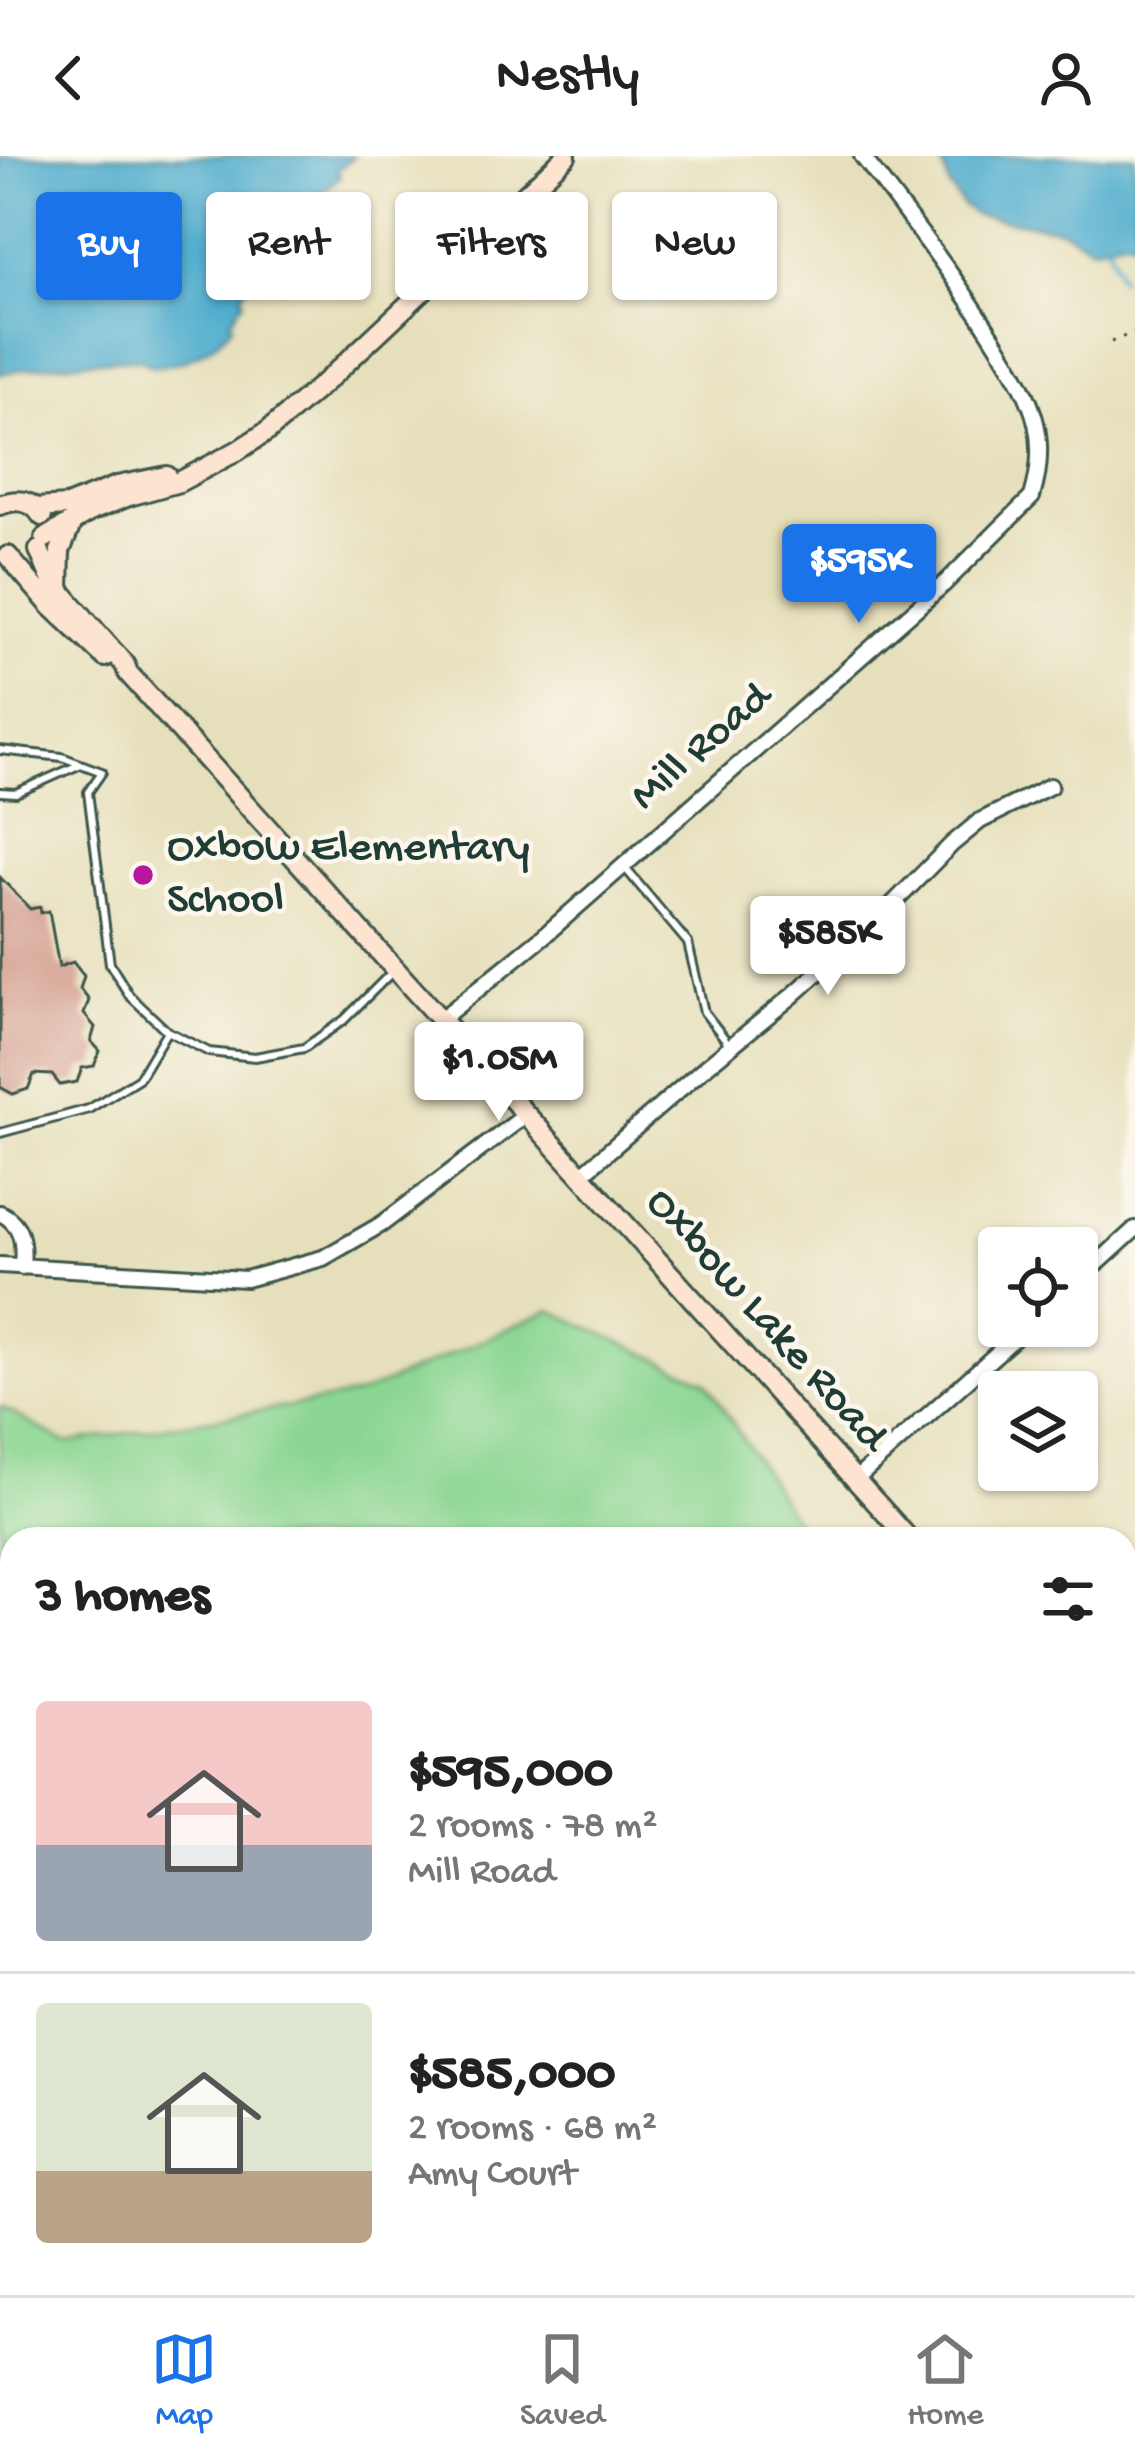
<!DOCTYPE html>
<meta charset="utf-8">
<style>
body{margin:0;font-family:"Gochi Hand",sans-serif;background:#f6f6f6;color:#222;height:100vh;display:flex;flex-direction:column;font-size:45px;white-space:nowrap}
*{box-sizing:border-box;margin:0}
p{font-size:39px;color:#767676}
.icon{flex:none;width:66px;height:66px;fill:none;stroke:currentColor;stroke-width:2;stroke-linecap:round;stroke-linejoin:round}
.map{position:relative;flex:1;overflow:hidden}
.side{position:absolute;left:0px;top:1371px;width:1137px;height:768px;display:flex;flex-direction:column;background:#fff;border-radius:36px 36px 0 0;box-shadow:0 3px 9px #0004}
.side>*{flex:none}
.hud{position:absolute;left:36px;top:36px;width:1065px;height:108px;display:flex;gap:24px}
.fabs{position:absolute;left:978px;top:1071px;display:grid;gap:24px}
.fabs a{display:grid;place-items:center;width:120px;height:120px;border-radius:12px;background:#fff;box-shadow:0 3px 9px #0004;font-size:60px}
.price{position:absolute;translate:-50% -102px;padding:0 27px;border-radius:12px;background:#fff;color:#222;font-size:39px;line-height:78px;filter:drop-shadow(0 3px 6px #0008)}
.price::after{content:'';position:absolute;left:50%;top:72px;width:36px;height:27px;margin-left:-18px;background:inherit;clip-path:polygon(0 0,100% 0,50% 100%)}
.price.on{background:#1a73e8;color:#fff}
ul{padding:0;list-style:none}
li{display:flex;align-items:center;gap:36px;height:300px;padding:0 36px}
li+li{border-top:3px solid #e0e0e0}
li span{display:grid;place-items:center;flex:none;width:336px;height:240px;border-radius:12px;color:#555}
li>.icon{margin-inline-start:auto}
span .icon{width:144px;height:144px;fill:#fffc;stroke-width:1}
li b{font-size:51px}
h2{display:flex;justify-content:space-between;align-items:center;height:144px;padding:0 36px;font-size:51px}
.tag{padding:0 42px;border-radius:12px;background:#fff;box-shadow:0 3px 9px #0004;font-size:42px;line-height:108px}
.tag.on{background:#1a73e8;color:#fff}
header{display:flex;justify-content:space-between;align-items:center;height:156px;padding:0 36px;background:#fff;font-size:54px;font-weight:600}
.dock{display:flex;justify-content:space-around;align-items:center;height:168px;border-top:3px solid #e0e0e0;background:#fff;font-size:33px;color:#767676}
.dock a{display:grid;justify-items:center;gap:6px}
.dock .on{color:#1a73e8}
.map>svg:first-child{display:block}
</style>
<header><svg class="icon" aria-label="back" viewBox="0 0 24 24"><path d="M15 5l-7 7 7 7"/></svg>Nestly<svg class="icon" aria-label="person" viewBox="0 0 24 24"><circle cx="12" cy="8" r="4"/><path d="M4 21q1-7 8-7t8 7"/></svg></header>
<div class="map">
<svg width="1135" height="2139" viewBox="0 0 1135 2139">
<rect width="100%" height="100%" fill="#fbf7ec"/>
<filter id="ink" filterUnits="userSpaceOnUse"><feTurbulence type="fractalNoise" baseFrequency=".00833" numOctaves="2"/><feDisplacementMap in="SourceGraphic" scale="24" xChannelSelector="R" yChannelSelector="G"/><feConvolveMatrix kernelMatrix="1 2 1 2 8 2 1 2 1" color-interpolation-filters="sRGB"/></filter>
<filter id="wash" filterUnits="userSpaceOnUse"><feTurbulence type="fractalNoise" baseFrequency=".004" numOctaves="4" result="noise"/><feDisplacementMap in="SourceGraphic" scale="48" xChannelSelector="R" yChannelSelector="G"/><feGaussianBlur stdDeviation="2.7" result="paint"/><feColorMatrix in="noise" values="0 0 0 0 0 0 0 0 0 0 0 0 0 0 0 0 0 1.4 0 .05"/><feComposite in="paint" operator="in"/></filter>
<g filter="url(#wash)">
<rect width="100%" height="100%" fill="#e6dfbb"/>
<path fill="#8bd692" stroke="#558a63" stroke-width="3" d="M551,1154L706,1225L805,1380L802,1383H12V1585L0,1584V1250L66,1287L358,1239Z
M0,1741L12,1747V1826L0,1842Z"/>
<path fill="#70b77c" stroke="#487a58" stroke-width="3" d="M1125,1669L1135,1675V2139H0V1842L12,1826V2127H1125Z"/>
<path fill="#50adce" stroke="#387581" stroke-width="3" d="M0,0H354L337,15L340,20C320,41 299,57 278,78L281,83L242,137L244,144L230,166L233,169C219,188 195,203 171,208C165,209 159,211 153,210C147,208 143,203 137,203C91,204 45,207 0,218Z
M940,0H1135V85L1123,83L1092,91L1061,73L975,59L962,49L950,31Z"/>
<g fill="none" stroke-linecap="round" stroke-linejoin="round">
<path stroke="#50adce" stroke-width="4.5" d="M1108,88L1120,123"/>
</g>
<g id="blocks">
<path fill="#d09888" d="M0,721L30,753L40,751L41,757L49,755L59,811L73,806L84,820L80,833L89,844L84,858L95,871L91,885L100,895L94,910L82,912L77,926L60,929L52,919L34,918L28,933L13,938L0,931Z"/>
</g>
</g>
<g filter="url(#ink)">
<use href="#blocks" fill-opacity="0" stroke="#3d5548" stroke-width="3"/>
<g fill="none" stroke-linecap="round" stroke-linejoin="round">
<g stroke="#3d5548" stroke-width="12">
<path id="lane" d="M0,594L62,601L102,616L88,636L110,808L129,839L167,875L209,896L255,901L304,892L344,864L391,817
M0,636L16,637L81,608
M625,712L688,787L704,856L729,888
M0,977L89,953L139,922L167,875"/>
</g>
<g stroke="#3d5548" stroke-width="20">
<path id="street" d="M440,864L546,778L944,428L1032,341C1039,317 1042,292 1036,267C1029,237 1010,209 994,183C954,119 908,60 862,0
M581,1019L703,913L792,840L874,767L952,688L980,665L1050,630
M0,1057C23,1068 24,1088 22,1111
M0,1109L246,1123L323,1102L382,1068L527,958
M1077,1126L1135,1073
M855,1324L1028,1170
M1125,1446L1135,1450"/>
</g>
<g stroke="#3d5548" stroke-width="24">
<path id="secondary" d="M0,349C17,342 32,344 42,360
M36,352L67,350L117,330L167,320
M45,382L91,355L129,340L179,326L237,295L268,275L332,220L566,0
M39,394L52,425L125,509L128,517L909,1383
M8,400L50,449L105,501
M59,433L60,395L73,364
M1125,1625L1135,1638"/>
</g>
<path stroke="#3d5548" stroke-width="3" stroke-dasharray="3 9" stroke-linecap="butt" d="M1111,186L1135,176"/>
<use href="#lane" stroke="#fff" stroke-width="6"/>
<use href="#street" stroke="#fff" stroke-width="14"/>
<use href="#secondary" stroke="#fde4d1" stroke-width="18"/>
</g>
</g>
<circle fill="#b5179e" stroke="#fbf7ec" stroke-width="4.5" cx="143" cy="719" r="12"/>
<g text-anchor="middle" dominant-baseline="central" stroke-width="9" stroke-linejoin="round" paint-order="stroke">
<g font-size="45" fill="#1f3d34" stroke="#fbf7ec">
<text transform="translate(702 592) rotate(-41)">Mill Road</text>
<text transform="translate(765 1165) rotate(48)">Oxbow Lake Road</text>
</g>
<g font-size="45" fill="#1f3d34" stroke="#fbf7ec" text-anchor="start">
<text x="167" y="693">Oxbow Elementary<tspan x="167" dy="52">School</tspan></text>
</g>
</g>
</svg>
<div class="fabs">
<a><svg class="icon" aria-label="locate" viewBox="0 0 24 24"><circle cx="12" cy="12" r="6"/><path d="M12 2v4M12 18v4M2 12h4M18 12h4"/></svg></a>
<a><svg class="icon" aria-label="layers" viewBox="0 0 24 24"><path d="M12 4l9 5-9 5-9-5zM3 14l9 5 9-5"/></svg></a>
</div>
<b class="price on" style="left:859px;top:470px">$595K</b>
<b class="price" style="left:828px;top:842px">$585K</b>
<b class="price" style="left:499px;top:968px">$1.05M</b>
<div class="hud">
<a class="tag on">Buy</a>
<a class="tag">Rent</a>
<a class="tag">Filters</a>
<a class="tag">New</a>
</div>
<section class="side">
<h2>3 homes<svg class="icon" aria-label="filters" viewBox="0 0 24 24"><path d="M4 7h16M4 17h16"/><circle cx="9" cy="7" r="2"/><circle cx="15" cy="17" r="2"/></svg></h2>
<ul>
<li><span style="background:linear-gradient(#f6c9c9 60%,#9aa5b1 0)"><svg class="icon" aria-label="home" viewBox="0 0 24 24"><path d="M3 11l9-7 9 7M6 9v11h12V9"/></svg></span><div><b>$595,000</b><p>2 rooms · 78 m²</p><p>Mill Road</p></div></li>
<li><span style="background:linear-gradient(#dfe7d0 70%,#b9a48a 0)"><svg class="icon" aria-label="home" viewBox="0 0 24 24"><path d="M3 11l9-7 9 7M6 9v11h12V9"/></svg></span><div><b>$585,000</b><p>2 rooms · 68 m²</p><p>Amy Court</p></div></li>
</ul>
</section>
</div>
<nav class="dock">
<a class="on"><svg class="icon" aria-label="map" viewBox="0 0 24 24"><path d="M3 6l6-2 6 2 6-2v14l-6 2-6-2-6 2zM9 4v14M15 6v14"/></svg>Map</a>
<a><svg class="icon" aria-label="saved" viewBox="0 0 24 24"><path d="M7 4h10v16l-5-4-5 4z"/></svg>Saved</a>
<a><svg class="icon" aria-label="home" viewBox="0 0 24 24"><path d="M3 11l9-7 9 7M6 9v11h12V9"/></svg>Home</a>
</nav>
